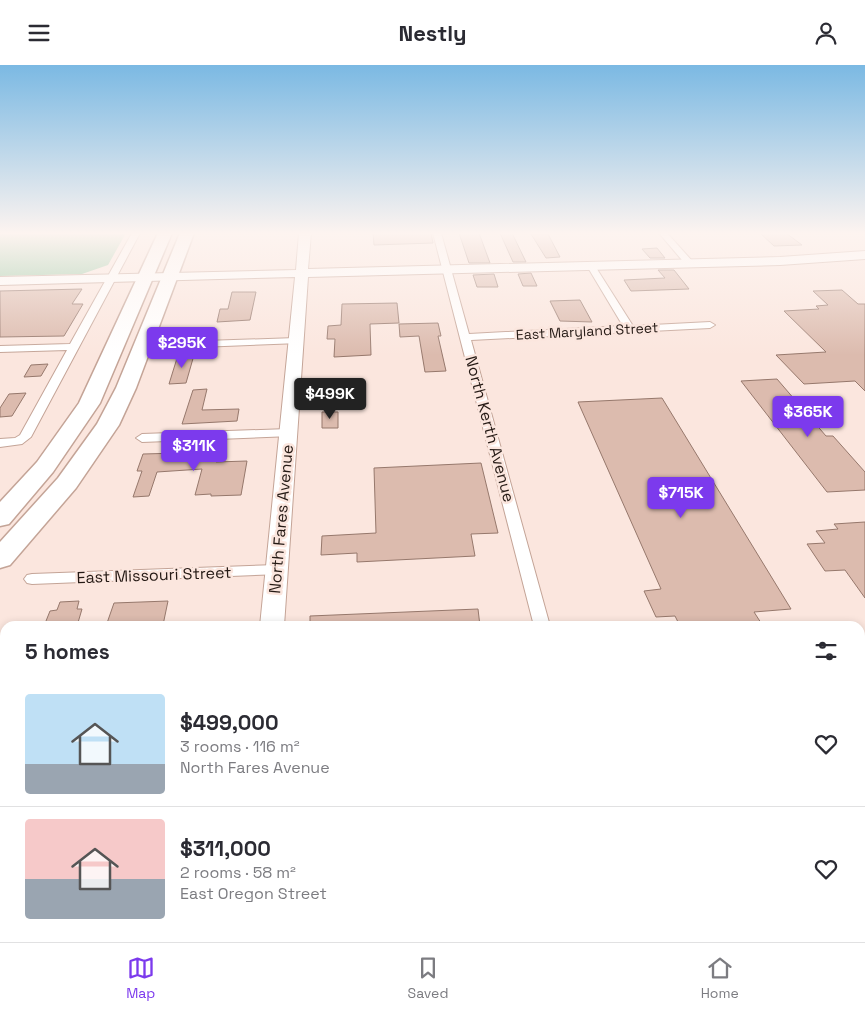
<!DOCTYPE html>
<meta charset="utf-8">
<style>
body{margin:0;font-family:"Space Grotesk",sans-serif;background:#f7f7f7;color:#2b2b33;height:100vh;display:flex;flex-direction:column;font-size:19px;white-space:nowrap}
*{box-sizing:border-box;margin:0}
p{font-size:16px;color:#7c7c81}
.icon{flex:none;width:28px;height:28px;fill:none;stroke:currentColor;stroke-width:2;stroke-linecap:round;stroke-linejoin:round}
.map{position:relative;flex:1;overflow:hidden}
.sheet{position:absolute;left:0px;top:556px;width:865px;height:321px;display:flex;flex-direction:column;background:#fff;border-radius:15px 15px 0 0;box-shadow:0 2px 8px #0003}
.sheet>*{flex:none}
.price{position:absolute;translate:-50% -42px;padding:0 11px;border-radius:5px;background:#7c3aed;color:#fff;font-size:16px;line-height:32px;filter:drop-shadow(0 1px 2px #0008)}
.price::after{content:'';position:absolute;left:50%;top:30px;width:15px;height:11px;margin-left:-8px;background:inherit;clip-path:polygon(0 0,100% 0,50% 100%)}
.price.selected{background:#222;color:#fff}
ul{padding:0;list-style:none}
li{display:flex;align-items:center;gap:15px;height:125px;padding:0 25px}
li+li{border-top:1px solid #e1e1e2}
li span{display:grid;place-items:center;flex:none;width:140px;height:100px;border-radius:5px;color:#555}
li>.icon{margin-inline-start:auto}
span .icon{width:60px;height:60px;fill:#fffc;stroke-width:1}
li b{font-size:21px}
h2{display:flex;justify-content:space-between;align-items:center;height:60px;padding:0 25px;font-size:21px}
header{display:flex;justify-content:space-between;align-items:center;height:65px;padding:0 25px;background:#fff;font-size:22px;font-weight:600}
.tabs{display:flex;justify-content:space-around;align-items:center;height:70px;border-top:1px solid #e1e1e2;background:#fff;font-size:14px;color:#7c7c81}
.tabs a{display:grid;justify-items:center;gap:2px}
.tabs .selected{color:#7c3aed}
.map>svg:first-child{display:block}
</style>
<header><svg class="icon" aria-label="menu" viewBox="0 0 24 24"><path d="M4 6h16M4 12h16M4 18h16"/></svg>Nestly<svg class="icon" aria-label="person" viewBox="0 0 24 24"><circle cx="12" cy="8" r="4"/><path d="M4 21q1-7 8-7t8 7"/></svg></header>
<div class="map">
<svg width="865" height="877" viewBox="0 0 865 877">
<rect width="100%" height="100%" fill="#fbe6de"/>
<path fill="#97c9a5" d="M0,168H126L108,200L82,209L0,211Z
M267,872H657L658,877H267Z"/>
<path fill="#dcbbae" stroke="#96786c" d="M373,168H431L433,178L374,180Z
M459,168H479L490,198H469Z
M500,168H512L526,197H513Z
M760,168H786L802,180L774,181Z
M531,169H548L560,192L546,193Z
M657,183L665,193H650L642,184Z
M658,205H674L689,224L631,226L624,215L665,213Z
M531,208L537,221H523L518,209Z
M494,209L498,222H477L473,210Z
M82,224L72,239H83L64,271L0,272V226Z
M842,225L858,239H865V326L855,316L804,319L776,290L826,287L784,246L819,244L816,241L828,240L813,226Z
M232,227H256L250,255L217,257L220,244H228Z
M580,235L592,257L560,256L550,236Z
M397,238L399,258L370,259L371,290L334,292L335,274H327L328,261L341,260L342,239Z
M438,258L441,271H438L446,306L425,307L419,271L400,272L399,259Z
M178,290H194L186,318L169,319Z
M48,299L41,311L24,312L31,300Z
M777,314L826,371H833L865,407V425L827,427L741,316Z
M207,324L202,345L239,344L237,356L182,359L193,325Z
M26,328L12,351L0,352V343L9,329Z
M662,333L791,544L754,547L763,561H680L675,551L656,552L644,526L661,524L578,337Z
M322,347H338V363H322Z
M218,387L216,397L247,396L241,430L211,431V429L195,430L202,404L157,407L149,431L133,432L142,406H137L143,389Z
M481,398L498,468L471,469L475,491L357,497V488L321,490L322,471L376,468L374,403Z
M865,457V533L845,505L825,506L807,479L825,478L816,466L838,464L834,459Z
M79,536L77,544H82L77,561H44L50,546L57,545L60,537Z
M168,536L163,560L106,561L114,538Z
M478,544L480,561H310V551Z"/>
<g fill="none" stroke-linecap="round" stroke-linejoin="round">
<g stroke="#c4a497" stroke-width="2">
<path id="street" d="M132,168H140L31,372L22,379L0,382V374L15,373L20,370L67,285L0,287V281L70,279Z
M433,168H441L469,269L623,261L587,201L591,198L595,201L633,261L710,257L715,260L710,263L471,275L550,561H534Z
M659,168H667L693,197V201H687Z
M296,273L301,276L300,278L174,283L169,280L174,277Z
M288,364L292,365L294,368L292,371L142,377L136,373L142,369Z
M277,500L282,501L285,505L282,509L32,519L27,518L24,514L27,510L32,509Z
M860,688H865V704H860Z
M0,737H5V755H0Z"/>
</g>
<g stroke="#c4a497" stroke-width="2">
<path id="secondary" d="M299,168H311L308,204L780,192L865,186V194L780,200L308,212L284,561H260L295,212L0,220V212L296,205Z
M229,872H263V877H229Z"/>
</g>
<g stroke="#c4a497" stroke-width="3">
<path id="highway" d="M158,168H172L100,338L53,407L9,459L0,461V437L37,397L79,338Z
M180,168H194L136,323L119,360L76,423L10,500L0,503V477L58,413L97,359L116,323Z"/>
</g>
<use href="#street" fill="#fff" fill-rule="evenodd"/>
<use href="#secondary" fill="#fff" fill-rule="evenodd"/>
<use href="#highway" fill="#fff" fill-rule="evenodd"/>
</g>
<linearGradient id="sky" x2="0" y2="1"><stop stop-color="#7bb9e3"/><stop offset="0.58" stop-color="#fdf4f0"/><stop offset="1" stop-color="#fdf4f0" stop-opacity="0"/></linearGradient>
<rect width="865" height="290" fill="url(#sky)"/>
<g text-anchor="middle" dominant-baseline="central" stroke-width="5" stroke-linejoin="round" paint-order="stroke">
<g font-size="14" fill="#251a15" stroke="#fbe6de">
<text transform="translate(587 266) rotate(-3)">East Maryland Street</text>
</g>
<g font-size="16" fill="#251a15" stroke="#fbe6de">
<text transform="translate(490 364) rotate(75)">North Kerth Avenue</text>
<text transform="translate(281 454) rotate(-85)">North Fares Avenue</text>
<text transform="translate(154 510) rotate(-2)">East Missouri Street</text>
</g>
</g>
</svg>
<b class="price" style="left:182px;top:304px">$295K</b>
<b class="price selected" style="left:330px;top:355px">$499K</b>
<b class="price" style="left:808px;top:373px">$365K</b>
<b class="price" style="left:194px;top:407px">$311K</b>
<b class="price" style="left:681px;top:454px">$715K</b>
<section class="sheet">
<h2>5 homes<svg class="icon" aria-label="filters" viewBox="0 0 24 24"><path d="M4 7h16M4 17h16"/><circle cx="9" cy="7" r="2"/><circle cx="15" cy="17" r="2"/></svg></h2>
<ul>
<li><span style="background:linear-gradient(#bfe0f5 70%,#9aa5b1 0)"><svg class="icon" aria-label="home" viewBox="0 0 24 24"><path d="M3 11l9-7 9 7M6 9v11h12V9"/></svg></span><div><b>$499,000</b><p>3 rooms · 116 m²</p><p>North Fares Avenue</p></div><svg class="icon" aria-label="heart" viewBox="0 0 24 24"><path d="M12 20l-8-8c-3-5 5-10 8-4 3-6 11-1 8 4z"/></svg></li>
<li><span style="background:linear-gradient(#f6c9c9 60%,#9aa5b1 0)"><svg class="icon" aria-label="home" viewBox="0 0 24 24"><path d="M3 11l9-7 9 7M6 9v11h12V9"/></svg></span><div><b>$311,000</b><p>2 rooms · 58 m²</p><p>East Oregon Street</p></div><svg class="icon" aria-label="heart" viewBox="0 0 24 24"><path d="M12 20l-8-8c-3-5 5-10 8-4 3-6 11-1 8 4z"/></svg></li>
</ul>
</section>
</div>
<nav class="tabs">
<a class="selected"><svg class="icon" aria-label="map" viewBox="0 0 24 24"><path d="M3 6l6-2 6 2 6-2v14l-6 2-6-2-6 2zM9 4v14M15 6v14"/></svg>Map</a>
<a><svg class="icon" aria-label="saved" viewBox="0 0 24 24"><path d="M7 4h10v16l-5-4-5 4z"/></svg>Saved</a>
<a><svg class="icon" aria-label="home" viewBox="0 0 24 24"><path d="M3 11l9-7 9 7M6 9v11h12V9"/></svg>Home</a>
</nav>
